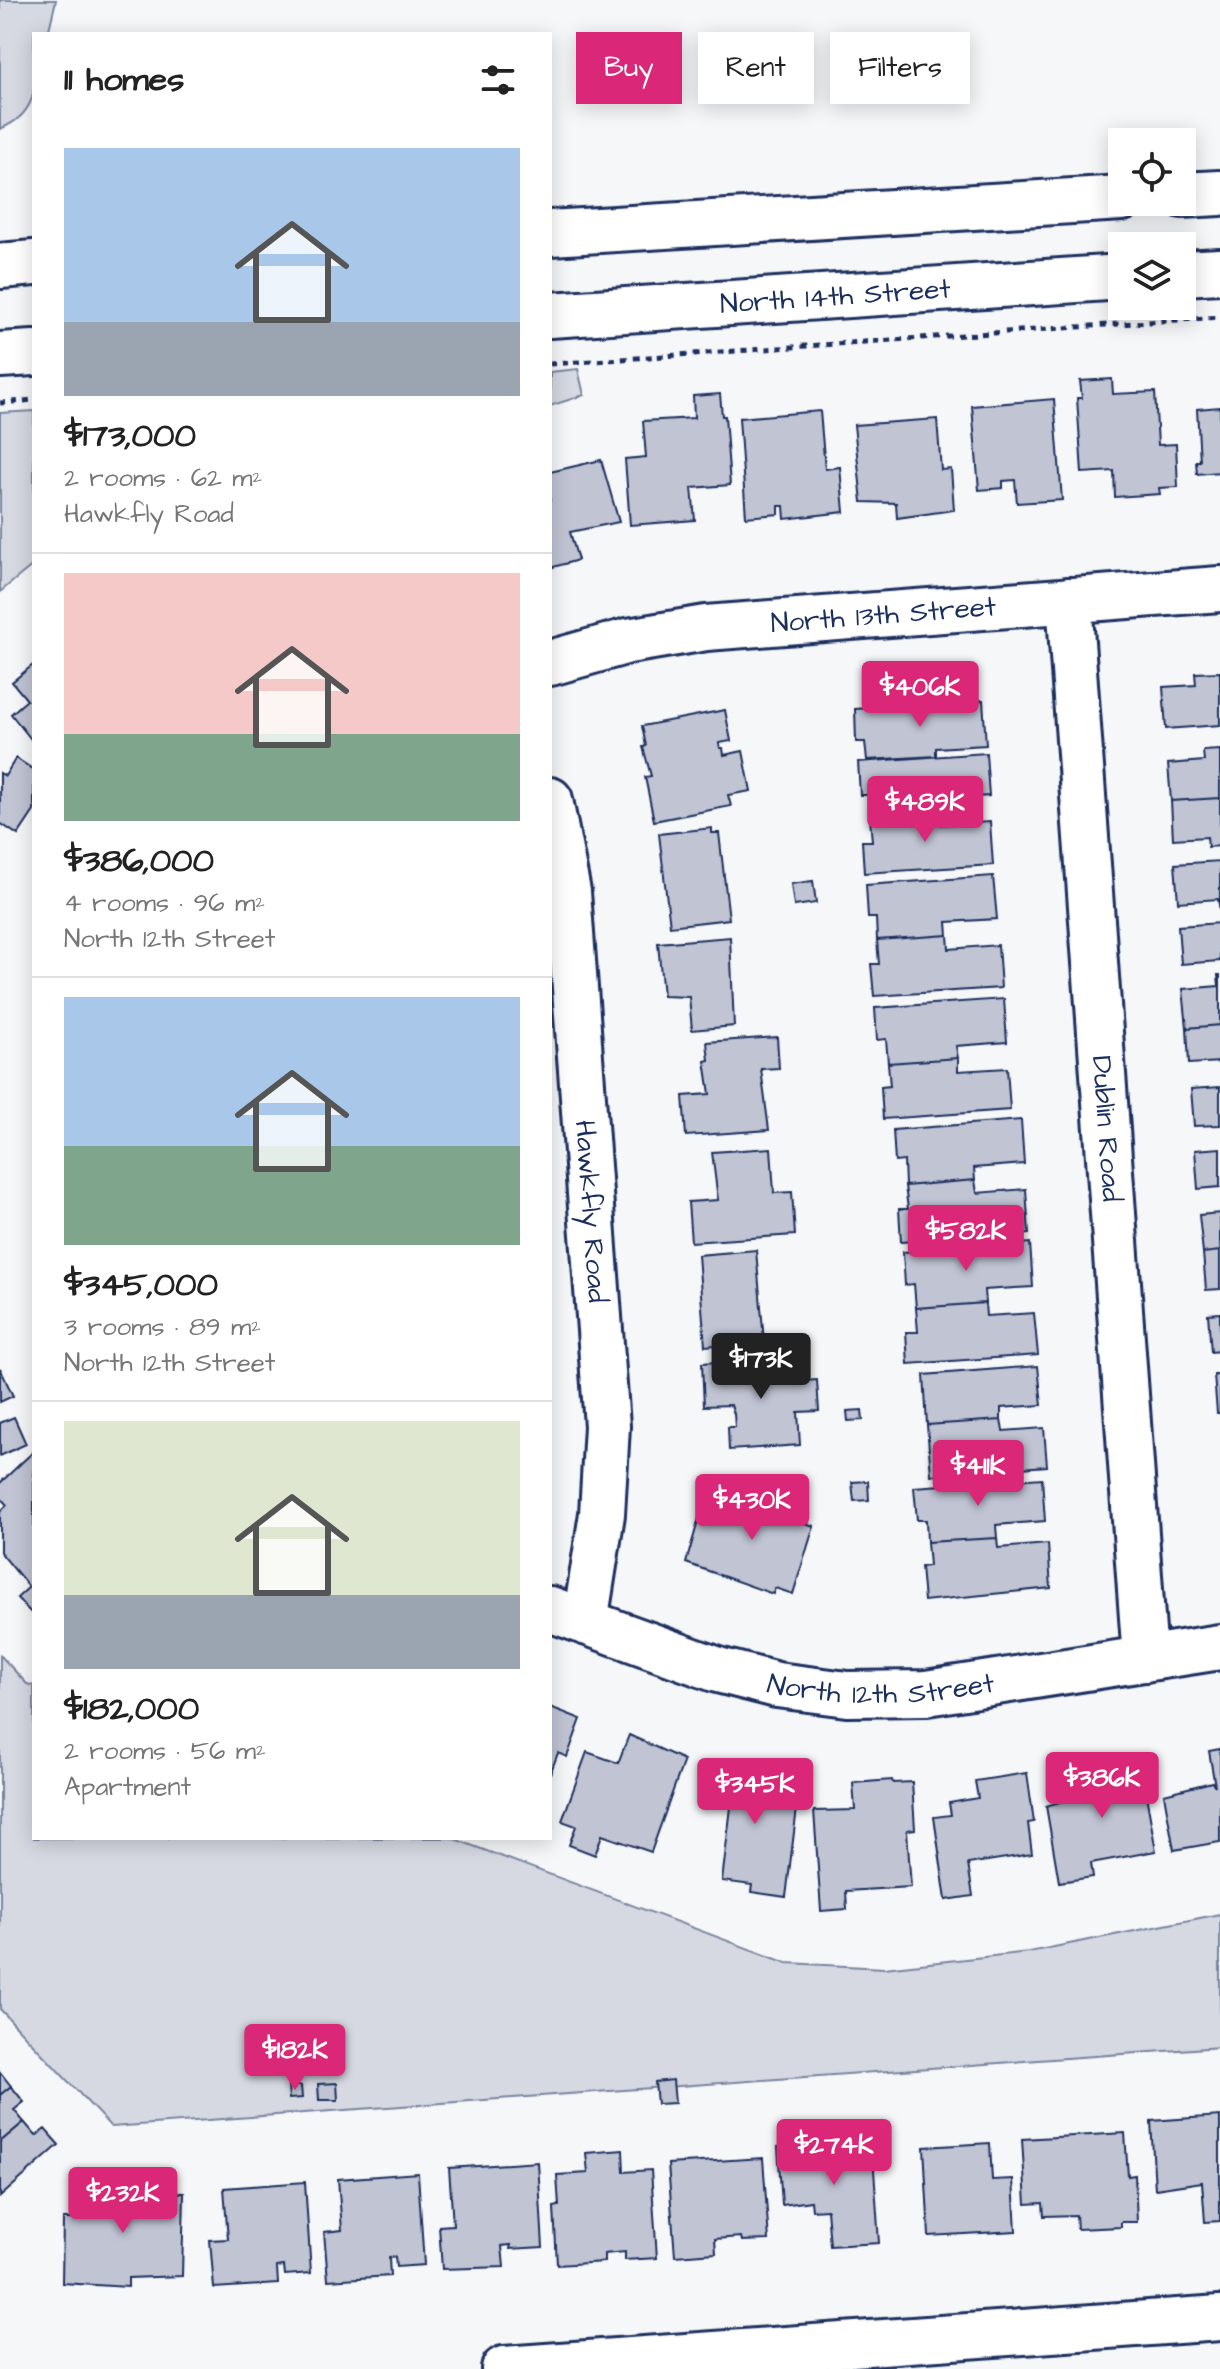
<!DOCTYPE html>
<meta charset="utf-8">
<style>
body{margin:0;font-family:"Architects Daughter",sans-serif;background:#f2f2f2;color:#222;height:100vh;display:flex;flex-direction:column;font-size:30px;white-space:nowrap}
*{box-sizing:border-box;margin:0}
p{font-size:26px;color:#767676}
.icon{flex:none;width:44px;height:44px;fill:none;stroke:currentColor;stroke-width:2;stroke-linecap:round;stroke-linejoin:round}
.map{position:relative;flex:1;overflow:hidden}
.side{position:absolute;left:32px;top:32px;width:520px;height:1808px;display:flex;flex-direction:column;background:#fff;border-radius:0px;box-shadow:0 4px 20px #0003}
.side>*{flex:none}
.banner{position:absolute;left:576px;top:32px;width:524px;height:72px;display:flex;gap:16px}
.controls{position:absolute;left:1108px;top:128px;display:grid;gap:16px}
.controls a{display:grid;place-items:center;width:88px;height:88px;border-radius:0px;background:#fff;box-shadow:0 4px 20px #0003;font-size:40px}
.price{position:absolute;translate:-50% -68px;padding:0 18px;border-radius:8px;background:#db2777;color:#fff;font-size:26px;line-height:52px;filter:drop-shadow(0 2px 4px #0008)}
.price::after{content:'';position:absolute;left:50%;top:48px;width:24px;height:18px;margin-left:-12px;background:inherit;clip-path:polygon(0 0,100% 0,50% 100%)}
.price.current{background:#222;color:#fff}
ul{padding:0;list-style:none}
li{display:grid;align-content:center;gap:16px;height:424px;padding:0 32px}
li+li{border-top:2px solid #e0e0e0}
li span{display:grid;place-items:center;height:248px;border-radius:0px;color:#555}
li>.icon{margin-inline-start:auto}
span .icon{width:144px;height:144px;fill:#fffc;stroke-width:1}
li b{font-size:34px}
h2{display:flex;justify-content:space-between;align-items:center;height:96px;padding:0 32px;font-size:34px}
.chip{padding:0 28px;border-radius:0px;background:#fff;box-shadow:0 4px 20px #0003;font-size:28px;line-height:72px}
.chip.current{background:#db2777;color:#fff}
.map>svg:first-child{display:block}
</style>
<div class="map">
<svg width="1220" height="2369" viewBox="0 0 1220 2369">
<rect width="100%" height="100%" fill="#f6f7f9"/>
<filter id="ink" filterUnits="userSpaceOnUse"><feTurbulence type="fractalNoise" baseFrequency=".0125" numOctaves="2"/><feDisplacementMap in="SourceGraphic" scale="16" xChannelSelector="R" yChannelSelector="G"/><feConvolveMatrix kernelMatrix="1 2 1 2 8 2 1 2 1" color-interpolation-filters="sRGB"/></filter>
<g filter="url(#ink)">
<path fill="#d6d9e2" stroke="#7884a0" stroke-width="2" d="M0,0H56L48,34H34C34,75 45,111 0,129Z
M578,369L584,395L550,406V372Z
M34,411V564L0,592V413Z
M0,1655L27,1684L34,1686V1838H452L787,1963L884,1968L1029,1952L1220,1914V2047L111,2127L0,2009Z"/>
<path fill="#c0c4d3" stroke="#1b2f5e" stroke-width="2" d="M1112,379L1113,394L1155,392L1158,445L1176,444L1178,487L1159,488L1160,494L1115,497L1114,471L1082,473L1077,398H1082L1080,381Z
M720,394L722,416H725L730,485L692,488L695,520L630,525L625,459L646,457L643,421L694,418L693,396Z
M1054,399L1062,500L1017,503L1015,480L1003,481V488L979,490L972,406Z
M1220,407V472L1197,474L1196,461H1200L1197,409Z
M820,411L825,469L840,467L844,512L785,519L784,506H779V514L746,517L739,418Z
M937,419L941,470L951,469L954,510L897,518L896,503L862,502L854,425Z
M601,460L619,522L570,532L578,560L550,568V472Z
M34,664V743L11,714L27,700L12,682Z
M1220,672V725L1166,729L1163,687L1196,685L1195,673Z
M983,700L986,745L936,748V756L867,760L865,742H856L855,709Z
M725,710L731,741L719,743L720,748H723L724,755L743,751L751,791L728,795L731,806L654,821L645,777L651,776L643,747L646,746L642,726Z
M1220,750V798L1171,801L1168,764L1204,761L1203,751Z
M986,753L989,796L939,800L940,813L870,818L869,795H860L858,762Z
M16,758L34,770V811L18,835L0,823V773L5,776Z
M1220,798V846L1208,847L1207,837L1173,839L1171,801Z
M940,813L941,825L990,822L993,865L864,873L862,841H872L870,818Z
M712,828V833H719L729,919L670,926L659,834Z
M1220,861V911L1218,899L1178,902L1175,864Z
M993,876L997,919L947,922L948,935L877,940L876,918H868L866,885Z
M813,881L816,903L794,906L791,884Z
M1220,923V961L1181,964L1178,926Z
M948,935L949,949L998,945L1001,988L874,996L871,964H879L877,940Z
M730,937L734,1026L692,1030L689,997L663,996L658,943Z
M1218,975H1220V1025L1187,1028L1183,989L1219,986Z
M1004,999L1007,1042L956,1046L958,1058L888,1063L886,1039L877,1040L875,1008Z
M1220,1025V1062L1189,1064L1187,1028Z
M777,1037L779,1068L761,1069L769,1130L686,1136L683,1096L710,1094L705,1061L709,1060L707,1042Z
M958,1058V1071L1007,1068L1010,1110L883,1119L881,1087L890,1086L888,1063Z
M1220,1087V1125L1194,1126L1191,1089Z
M1021,1120L1024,1164L974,1168L975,1180L905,1186L904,1161L895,1162L893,1130Z
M771,1148L774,1193L792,1192L795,1235L691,1242L688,1202L718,1200L712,1152Z
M1220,1148V1187L1198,1189L1195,1150Z
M975,1180L977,1193L1026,1189L1029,1234L901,1242L899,1209H908L905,1186Z
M1220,1213V1251L1203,1253L1199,1215Z
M1030,1243L1033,1287L984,1290L985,1303L916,1308L914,1284L905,1285L903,1252Z
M756,1250L764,1341L705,1346L698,1255Z
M1220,1251V1289L1206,1290L1203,1253Z
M985,1303L986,1316L1034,1313L1038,1355L908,1364L906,1332H918L916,1308Z
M1220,1313V1351L1211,1352L1208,1314Z
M746,1360V1364L801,1360L802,1381L817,1380L819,1411L798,1412L800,1445L729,1450L728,1427H735L734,1414L731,1405L704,1406L702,1363Z
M1038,1366L1042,1405L1001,1408V1420L927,1425L924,1375Z
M0,1368L13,1396L0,1402Z
M1214,1375H1220V1413H1217Z
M862,1410L863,1420L848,1421L847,1411Z
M14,1417L26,1444L0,1456V1423Z
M1001,1420L1003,1431L1044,1428L1047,1466L931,1475L927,1425Z
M34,1451V1616L17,1598L29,1587L0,1552V1512L7,1505L0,1497V1483Z
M1042,1478L1045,1521L996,1525L997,1538L927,1542L926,1520H917L914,1487Z
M868,1481L869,1500L854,1501L852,1482Z
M759,1490L800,1502L795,1520L814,1526L793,1594L775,1588L773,1594L686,1563L706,1494L754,1508Z
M997,1538L998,1548L1048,1544L1051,1588L924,1601L921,1567L929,1566L927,1542Z
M550,1707L581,1719L567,1757L558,1753L550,1774Z
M629,1735L684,1760L651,1852L602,1835L595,1855L569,1845L576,1826L562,1821L587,1752L618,1763Z
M1220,1749V1842L1174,1850L1164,1794L1212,1782L1215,1786L1209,1751Z
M1139,1756L1156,1851L1091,1863L1093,1877L1059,1882L1046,1806L1080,1796L1078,1786L1093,1783L1090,1764Z
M730,1764L772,1770L771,1776L787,1778L785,1798L798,1800L786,1897L751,1892L752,1885L722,1881L731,1807L704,1804L709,1766L729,1768Z
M1027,1773L1034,1822L1028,1823L1032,1854L968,1864L973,1896L946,1900L934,1817L951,1815L949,1803L978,1798L975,1781Z
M892,1780L893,1783L912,1782L915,1829L907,1830L911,1887L846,1891L847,1909L821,1911L814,1811L855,1810L853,1783Z
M0,2072L11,2086L0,2095Z
M673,2080L675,2103L657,2104L655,2082Z
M337,2083L338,2100H319L318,2084Z
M11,2086L24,2102L14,2110L24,2122L0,2142V2095Z
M288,2086H301L302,2098L289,2099Z
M1220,2116V2221L1205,2222L1202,2182L1155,2189L1151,2121Z
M24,2122L36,2136L45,2129L59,2145L0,2197V2142Z
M1125,2133L1128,2176L1135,2175L1137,2222H1121V2227L1077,2229L1076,2215L1044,2216L1043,2203L1026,2204L1022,2139Z
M872,2140L879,2243L830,2246L827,2209L812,2210L811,2201L782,2205L778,2147Z
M990,2143L992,2180L1013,2179L1016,2231L929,2236L924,2147Z
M623,2150L624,2172L651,2170L657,2258L625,2260V2252L604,2254V2262L557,2265L554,2207L559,2206L557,2175L588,2173L586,2153Z
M763,2158L769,2240L742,2241L741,2237L715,2239L716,2253L675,2256L668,2164Z
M538,2162L543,2247L510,2249L511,2245L502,2246L504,2267L442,2269L439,2226L453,2225L449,2168Z
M418,2173L424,2265L396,2267L395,2257L389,2258L390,2276L328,2280L324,2232L342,2230L338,2179Z
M86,2174L134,2179V2192L184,2193L182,2276L128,2278V2287L62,2283L63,2219H84Z
M305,2182L311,2273L285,2275L284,2266L277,2267L278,2284L214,2288L210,2240L228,2239L224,2188Z"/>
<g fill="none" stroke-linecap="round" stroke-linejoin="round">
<g stroke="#1b2f5e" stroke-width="50">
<g id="minor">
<path id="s1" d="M1069,600L1145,1659"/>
<path id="s2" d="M550,663L628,641L706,628L1220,589"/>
<path id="s3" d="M550,800L568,892L607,1426L602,1514L585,1622"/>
<path id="s4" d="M550,1609L718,1670L777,1685L847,1694L926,1693L1220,1647"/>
<path d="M504,2369L1220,2318"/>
</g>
</g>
<g stroke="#1b2f5e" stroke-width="50">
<g id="major">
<path d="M1182,195L1220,193"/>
<path d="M550,233L1122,198"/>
<path d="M0,266L34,263"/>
<path d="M1182,273L1220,271"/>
<path id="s5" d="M550,315L1122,277"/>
<path d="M0,355L34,353"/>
</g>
</g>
<path stroke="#1b2f5e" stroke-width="5" stroke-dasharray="6 6" stroke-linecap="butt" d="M550,364L1220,317
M0,403L34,400"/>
<use href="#minor" stroke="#fff" stroke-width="44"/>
<use href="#major" stroke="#fff" stroke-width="44"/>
</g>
</g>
<g text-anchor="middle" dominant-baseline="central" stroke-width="8" stroke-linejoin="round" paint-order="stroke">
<g font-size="28" fill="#1b2f5e" stroke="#fff">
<text stroke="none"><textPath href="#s5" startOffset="286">North 14th Street</textPath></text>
<text stroke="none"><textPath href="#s2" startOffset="338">North 13th Street</textPath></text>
<text stroke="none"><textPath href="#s1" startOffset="530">Dublin Road</textPath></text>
<text stroke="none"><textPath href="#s3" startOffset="414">Hawkfly Road</textPath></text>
<text stroke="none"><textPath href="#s4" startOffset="344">North 12th Street</textPath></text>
</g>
</g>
</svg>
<div class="controls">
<a><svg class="icon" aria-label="locate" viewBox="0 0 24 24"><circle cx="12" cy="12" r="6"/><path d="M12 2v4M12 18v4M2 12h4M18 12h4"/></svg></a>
<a><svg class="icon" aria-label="layers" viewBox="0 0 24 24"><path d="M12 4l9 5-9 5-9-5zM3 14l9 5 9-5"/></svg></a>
</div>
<b class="price" style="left:920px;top:729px">$406K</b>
<b class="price" style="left:925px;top:844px">$489K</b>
<b class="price" style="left:966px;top:1273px">$582K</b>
<b class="price current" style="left:761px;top:1401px">$173K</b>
<b class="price" style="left:978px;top:1508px">$411K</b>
<b class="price" style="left:752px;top:1542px">$430K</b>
<b class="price" style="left:1102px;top:1820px">$386K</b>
<b class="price" style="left:755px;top:1826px">$345K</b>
<b class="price" style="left:295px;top:2092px">$182K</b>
<b class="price" style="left:834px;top:2187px">$274K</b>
<b class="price" style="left:123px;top:2235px">$232K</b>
<div class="banner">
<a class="chip current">Buy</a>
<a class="chip">Rent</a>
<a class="chip">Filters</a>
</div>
<section class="side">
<h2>11 homes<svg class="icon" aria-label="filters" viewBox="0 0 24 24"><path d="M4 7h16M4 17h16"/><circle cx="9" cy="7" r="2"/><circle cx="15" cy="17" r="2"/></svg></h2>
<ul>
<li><span style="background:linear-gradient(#a9c7e8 70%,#9aa5b1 0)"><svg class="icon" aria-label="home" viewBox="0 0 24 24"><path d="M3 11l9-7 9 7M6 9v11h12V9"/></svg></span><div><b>$173,000</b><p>2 rooms · 62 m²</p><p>Hawkfly Road</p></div></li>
<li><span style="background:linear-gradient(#f6c9c9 65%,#7fa58c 0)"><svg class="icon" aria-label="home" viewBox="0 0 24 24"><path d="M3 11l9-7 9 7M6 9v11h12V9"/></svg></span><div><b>$386,000</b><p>4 rooms · 96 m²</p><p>North 12th Street</p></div></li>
<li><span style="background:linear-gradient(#a9c7e8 60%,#7fa58c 0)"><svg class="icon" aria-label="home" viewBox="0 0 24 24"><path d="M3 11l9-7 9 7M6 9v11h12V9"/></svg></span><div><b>$345,000</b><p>3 rooms · 89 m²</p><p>North 12th Street</p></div></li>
<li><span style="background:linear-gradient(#dfe7d0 70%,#9aa5b1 0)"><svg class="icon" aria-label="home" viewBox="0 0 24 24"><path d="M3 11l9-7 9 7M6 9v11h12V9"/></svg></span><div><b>$182,000</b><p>2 rooms · 56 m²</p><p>Apartment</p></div></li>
</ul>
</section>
</div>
